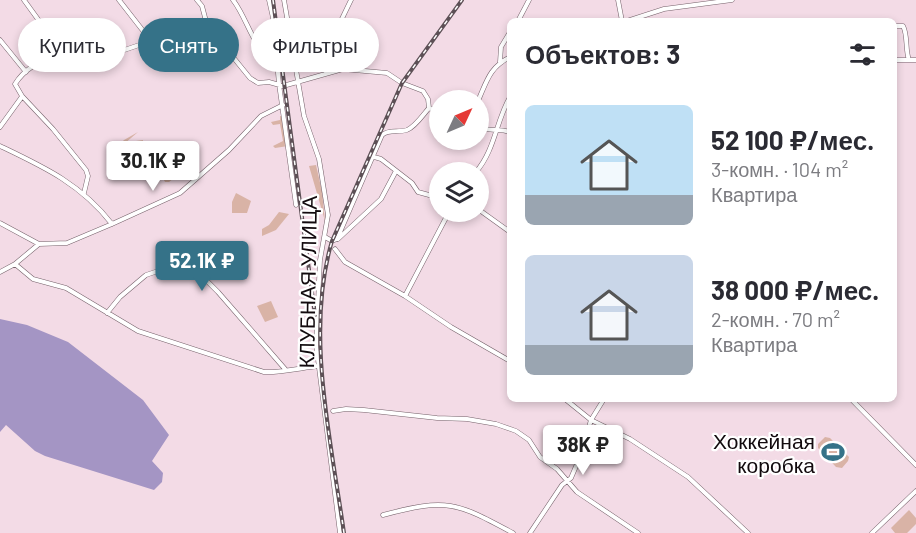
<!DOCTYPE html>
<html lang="ru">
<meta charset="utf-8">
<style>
body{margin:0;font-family:Barlow,sans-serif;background:#f2f2f3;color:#2b2b33;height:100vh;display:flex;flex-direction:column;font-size:22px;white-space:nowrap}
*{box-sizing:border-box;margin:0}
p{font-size:20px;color:#7c7c81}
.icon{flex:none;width:33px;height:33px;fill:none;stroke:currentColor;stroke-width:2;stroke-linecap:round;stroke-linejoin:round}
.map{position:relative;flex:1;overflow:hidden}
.sheet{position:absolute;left:507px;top:18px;width:390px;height:384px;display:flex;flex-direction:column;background:#fff;border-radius:9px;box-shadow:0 3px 9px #0003}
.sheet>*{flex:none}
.top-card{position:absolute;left:18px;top:18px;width:399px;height:54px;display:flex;gap:12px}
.needle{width:39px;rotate:46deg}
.buttons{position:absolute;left:429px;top:90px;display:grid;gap:12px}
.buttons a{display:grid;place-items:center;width:60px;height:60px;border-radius:50%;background:#fff;box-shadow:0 3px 9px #0003;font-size:30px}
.price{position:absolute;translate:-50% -51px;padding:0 14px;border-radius:6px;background:#fff;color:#222;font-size:20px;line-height:39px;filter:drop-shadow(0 2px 3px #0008)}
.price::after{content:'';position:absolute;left:50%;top:36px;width:18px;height:14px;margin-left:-9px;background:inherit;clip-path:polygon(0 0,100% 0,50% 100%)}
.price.selected{background:#357288;color:#fff}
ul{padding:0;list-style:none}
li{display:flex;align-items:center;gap:18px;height:150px;padding:0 18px}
li span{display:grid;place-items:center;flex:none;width:168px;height:120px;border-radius:9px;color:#555}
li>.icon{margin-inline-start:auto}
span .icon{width:72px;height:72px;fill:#fffc;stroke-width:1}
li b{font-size:26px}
h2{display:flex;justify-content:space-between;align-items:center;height:72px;padding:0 18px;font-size:26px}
.pill{padding:0 21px;border-radius:27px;background:#fff;box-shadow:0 3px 9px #0003;font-size:21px;line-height:54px}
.pill.selected{background:#357288;color:#fff}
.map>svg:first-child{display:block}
</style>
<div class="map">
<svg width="916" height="533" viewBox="0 0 916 533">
<rect width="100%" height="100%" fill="#f3dbe6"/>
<path fill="#d9b3a6" d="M280,116H282L288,146L275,148L273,146L283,141L280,124L273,125L271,122L280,120Z
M138,132L124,144L122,150L131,146L136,141L143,140L142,153L156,142V153L166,161L165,164L178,175L169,182H165L159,171L146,158L130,165L139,156L136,152L126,156L113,151L124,140Z
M316,165L322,191L325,221L309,166Z
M236,193L251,201L247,213H232V202Z
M279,212L289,214L276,230L262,236V229L269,225Z
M271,301L278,317L265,322L257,306Z
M825,437L830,438L849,457L848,461L842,468L836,467L818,448V444Z
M909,510L916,518V524L907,533H895L891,528Z"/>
<path fill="#a495c4" d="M0,319L27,325L68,342L143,400L169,435L152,461L163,473L162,482L154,490L45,456L35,451L6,425L0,432Z"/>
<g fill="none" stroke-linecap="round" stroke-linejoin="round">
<g stroke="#75616a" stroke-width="5">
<path id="minor" d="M24,0L53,40L60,54
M119,0L151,41
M197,0L202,6L207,25
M233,0C248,19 253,51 276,62
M269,0L273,18L279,84L296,205
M284,0L304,116L319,159L328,215L320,260L316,344L340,533
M618,0L622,21
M518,21L529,0
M627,21L664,9L732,0
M894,26H903C908,35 905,49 909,60
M0,40L26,72
M894,60H916
M500,62L501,47L510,32
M326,73L336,31L351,0
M22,96L53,129L86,170L88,176L84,193
M478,101C487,81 489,68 510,57
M0,127L21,98L22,96L15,84C25,68 43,59 60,54L69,65H80L151,41L207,25L250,78L258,83L269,82L283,86L343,69L387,73L402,83L423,91L428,99L429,108
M478,127C491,132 499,128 510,132
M0,146C44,167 81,184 112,224
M371,156L381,159L412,183L418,192L440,198
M476,172C495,150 496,121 510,97
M478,209L510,232
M0,223L39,244L67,243L112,224L180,193L229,150L261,116L283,105
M325,237L332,241L337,239L382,135C389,129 398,133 407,130C415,127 423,115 429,108L440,112
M338,239L381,199L396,171
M335,249L345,262L405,296L451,327L510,361
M15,264L33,279L66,288L138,331L264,372C279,373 301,368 318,366
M0,272L15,264L39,244
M405,296L449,212
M107,313L120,297L146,275L164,269L178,261L184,260L190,264L218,292L285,369
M565,399L591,420L630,439L688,477L748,533
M851,399L916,465
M333,411L346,409L364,410L437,418L467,419L496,424L516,431L529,440L540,457L557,469L577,492L638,533
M383,515C447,498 456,502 513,533
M530,533L562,485L571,478L580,457L591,420L604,399
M872,533L916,491"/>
</g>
<use href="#minor" stroke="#fff" stroke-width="4"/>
<g stroke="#5d5056" stroke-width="4">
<path id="rail" d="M273,0L315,315
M344,533C331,440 305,332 332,241L402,83L462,0"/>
</g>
<use href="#rail" stroke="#fff" stroke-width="1.5" stroke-dasharray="4.5" stroke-linecap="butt"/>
</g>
<defs>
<g id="stadium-bare" transform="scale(1.8)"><path d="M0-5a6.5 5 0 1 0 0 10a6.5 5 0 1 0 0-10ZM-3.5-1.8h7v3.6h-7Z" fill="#357288" stroke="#fff" stroke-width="2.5" paint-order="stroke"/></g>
</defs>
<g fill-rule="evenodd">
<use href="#stadium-bare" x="833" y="452"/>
</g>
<g text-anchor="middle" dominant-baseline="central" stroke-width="4.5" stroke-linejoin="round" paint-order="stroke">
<g font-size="21" fill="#120a0e" stroke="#fff">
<text transform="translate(307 282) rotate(-89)">КЛУБНАЯ УЛИЦА</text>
</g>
<g font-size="21" fill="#120a0e" stroke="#fff" text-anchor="end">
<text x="815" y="440">Хоккейная<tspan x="815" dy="24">коробка</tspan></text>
</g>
</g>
</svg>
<div class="buttons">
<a><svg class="needle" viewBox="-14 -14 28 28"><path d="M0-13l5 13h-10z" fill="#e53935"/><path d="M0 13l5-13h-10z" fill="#7c7c81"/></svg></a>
<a><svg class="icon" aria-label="layers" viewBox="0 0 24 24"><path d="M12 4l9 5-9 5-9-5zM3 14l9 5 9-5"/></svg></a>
</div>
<b class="price" style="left:153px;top:192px">30.1K ₽</b>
<b class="price selected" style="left:202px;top:292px">52.1K ₽</b>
<b class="price" style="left:583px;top:476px">38K ₽</b>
<div class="top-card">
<a class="pill">Купить</a>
<a class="pill selected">Снять</a>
<a class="pill">Фильтры</a>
</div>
<section class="sheet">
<h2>Объектов: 3<svg class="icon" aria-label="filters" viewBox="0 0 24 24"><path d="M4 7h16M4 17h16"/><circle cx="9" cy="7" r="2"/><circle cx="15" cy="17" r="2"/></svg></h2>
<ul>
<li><span style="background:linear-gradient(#bfe0f5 75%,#9aa5b1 0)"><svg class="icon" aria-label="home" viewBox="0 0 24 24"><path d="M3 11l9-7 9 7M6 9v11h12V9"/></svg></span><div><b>52 100 ₽/мес.</b><p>3-комн. · 104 m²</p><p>Квартира</p></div></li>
<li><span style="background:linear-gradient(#c9d6e8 75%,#9aa5b1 0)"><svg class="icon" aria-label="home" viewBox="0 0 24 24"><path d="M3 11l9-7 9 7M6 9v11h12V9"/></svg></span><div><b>38 000 ₽/мес.</b><p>2-комн. · 70 m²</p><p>Квартира</p></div></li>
</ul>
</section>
</div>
